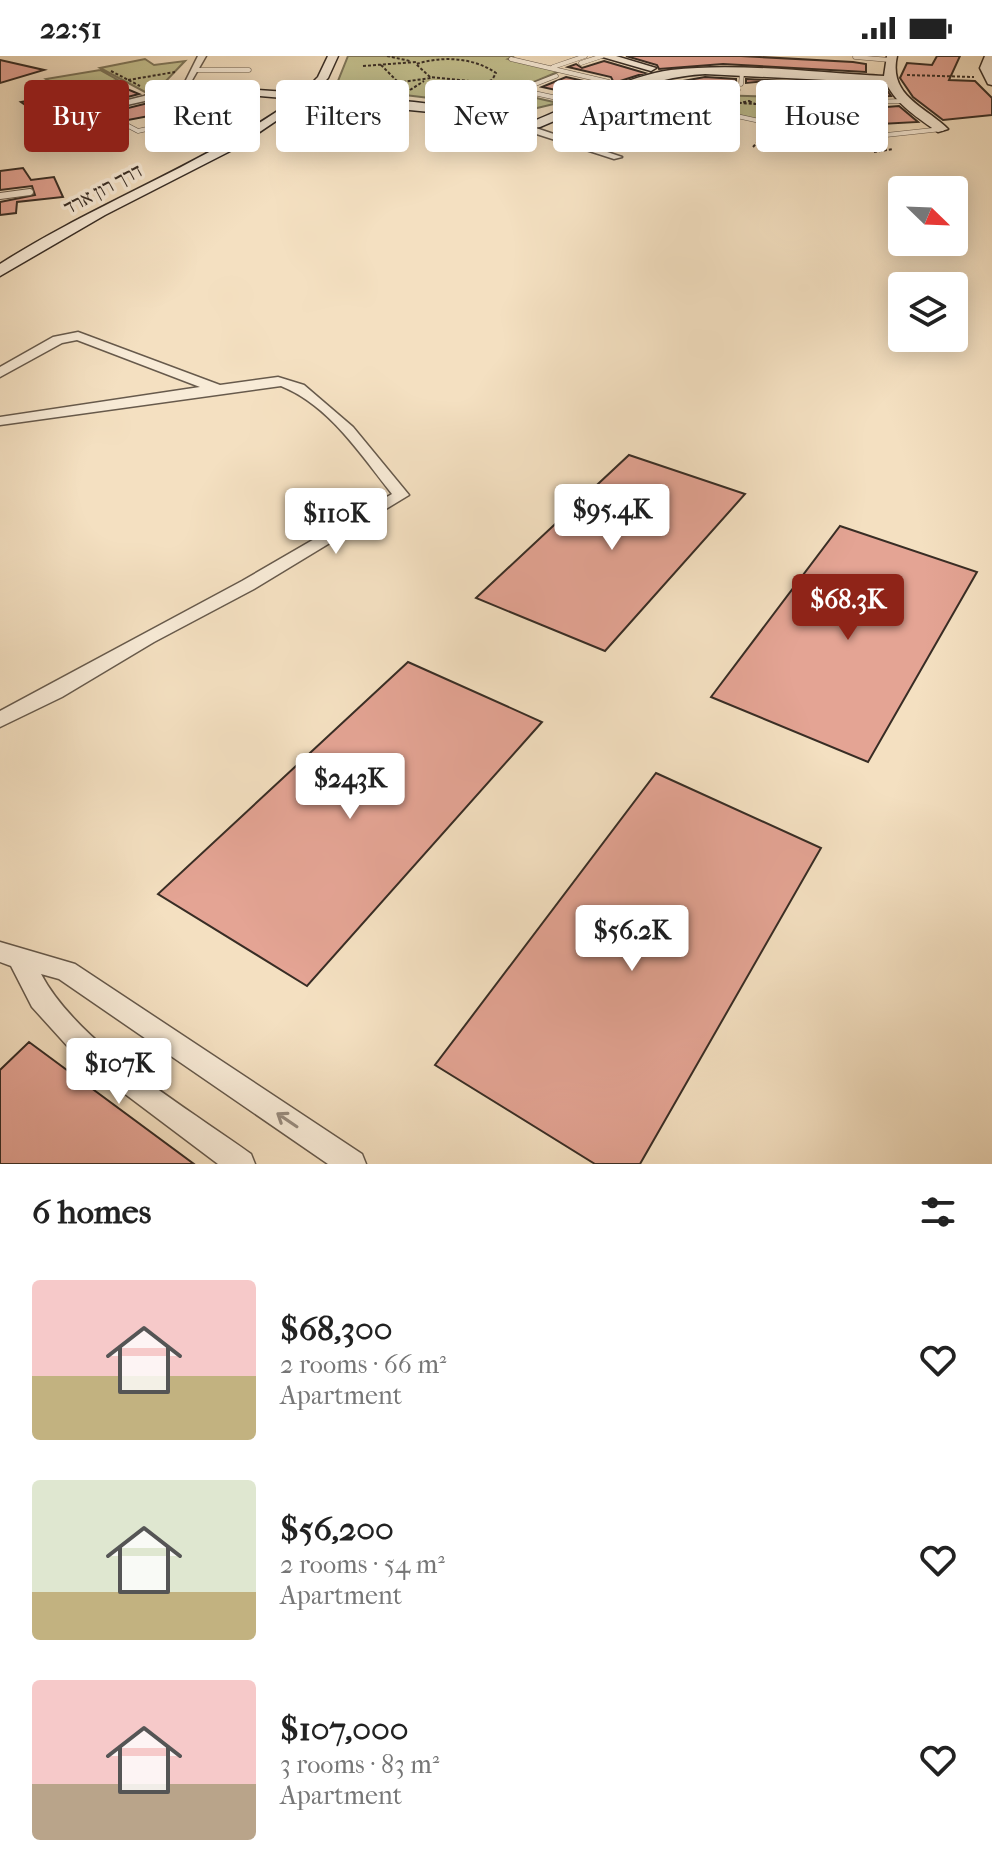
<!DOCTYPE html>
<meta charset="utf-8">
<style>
body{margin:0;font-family:"IM FELL French Canon","Frank Ruhl Libre",serif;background:#f6f6f6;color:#222;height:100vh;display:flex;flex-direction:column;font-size:30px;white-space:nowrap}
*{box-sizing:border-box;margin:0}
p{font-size:26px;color:#767676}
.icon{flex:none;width:44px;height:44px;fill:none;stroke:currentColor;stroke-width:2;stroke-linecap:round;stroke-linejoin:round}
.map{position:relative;height:1108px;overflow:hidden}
.panel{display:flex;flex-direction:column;background:#fff;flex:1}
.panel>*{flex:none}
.guide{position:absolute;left:24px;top:24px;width:944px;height:72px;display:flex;gap:16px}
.needle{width:52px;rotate:113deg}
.controls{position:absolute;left:888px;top:120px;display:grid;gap:16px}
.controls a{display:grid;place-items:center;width:80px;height:80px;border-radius:8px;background:#fff;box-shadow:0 4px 20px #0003;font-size:40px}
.price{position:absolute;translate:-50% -68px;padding:0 18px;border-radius:8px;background:#fff;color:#222;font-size:26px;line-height:52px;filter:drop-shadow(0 2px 4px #0008)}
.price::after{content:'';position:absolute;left:50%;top:48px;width:24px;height:18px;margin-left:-12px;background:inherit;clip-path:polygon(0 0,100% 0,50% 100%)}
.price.on{background:#8f2418;color:#fff}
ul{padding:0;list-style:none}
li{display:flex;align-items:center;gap:24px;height:200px;padding:0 32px}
li span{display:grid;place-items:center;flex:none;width:224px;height:160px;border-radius:8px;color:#555}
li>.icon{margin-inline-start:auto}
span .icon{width:96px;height:96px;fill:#fffc;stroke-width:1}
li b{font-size:34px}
h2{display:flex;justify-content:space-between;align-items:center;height:96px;padding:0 32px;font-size:34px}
.pill{padding:0 28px;border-radius:8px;background:#fff;box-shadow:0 4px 20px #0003;font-size:28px;line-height:72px}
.pill.on{background:#8f2418;color:#fff}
.status{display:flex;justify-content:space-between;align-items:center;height:56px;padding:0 40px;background:#fff;direction:ltr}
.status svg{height:22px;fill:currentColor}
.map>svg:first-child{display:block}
</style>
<div class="status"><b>22:51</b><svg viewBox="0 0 49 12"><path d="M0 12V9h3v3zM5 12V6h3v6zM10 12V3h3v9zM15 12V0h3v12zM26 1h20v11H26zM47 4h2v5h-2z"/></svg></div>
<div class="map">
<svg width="992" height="1108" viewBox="0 0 992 1108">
<rect width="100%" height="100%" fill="#f4e0c1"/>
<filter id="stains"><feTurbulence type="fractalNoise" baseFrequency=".0025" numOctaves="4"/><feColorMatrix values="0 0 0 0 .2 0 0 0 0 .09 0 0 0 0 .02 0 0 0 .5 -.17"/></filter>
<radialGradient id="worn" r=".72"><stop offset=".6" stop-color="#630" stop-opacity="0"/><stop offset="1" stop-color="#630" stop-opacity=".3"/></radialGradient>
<path fill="#c3c08e" stroke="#7e765a" stroke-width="2" d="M348,0H514L508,3L560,15L510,36L558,47L533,53L513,52L347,32L338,25Z
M145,3L154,9L185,5L165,26L147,37L100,12Z
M100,14L118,24L64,34L46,23Z
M714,39L785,41L793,65L771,67L698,50Z"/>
<path fill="#e4a494" stroke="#382d25" stroke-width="2" d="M626,0H741L853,6L866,8V16L723,8L659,13L657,9Z
M937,0H960L949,24L975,25L992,42V59L943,64L913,41L900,22L907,7L932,9Z
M0,4L44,14L0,27Z
M604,5L645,17L614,27L611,21L568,11L576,8L582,12Z
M566,21L606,30L583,40L542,31Z
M705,21L736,23V29L697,31L686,35L655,30Z
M746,23L884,30L891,40L859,41L856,49L861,53L899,50L918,66L880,68L837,41L832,43L831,48L844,56L797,61L793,36L766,34V25L746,27Z
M115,28L139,38L89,51L94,58L113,67L67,78L21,46Z
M152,46L170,56L128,64L112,56Z
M860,65L864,69L853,70L873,84L837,89L809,70Z
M23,112L31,124L54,121L63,141L17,146L16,157L0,159V146L35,139L32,130L0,134V115Z
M629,399L745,438L605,595L476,542Z
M840,470L977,516L868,706L711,641Z
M408,606L542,666L307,930L158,838Z
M656,717L821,792L640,1108H595L435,1009Z
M29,986L194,1108H0V1014Z"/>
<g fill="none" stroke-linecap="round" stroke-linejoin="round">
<g stroke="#675a4c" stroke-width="5">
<path id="lane-far1" d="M855,1L890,4
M511,3L609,26
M581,7L602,0
M553,11L585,0
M196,14H249
M556,20L520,34L557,42L566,39
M741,28L742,17
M631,30L688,41L697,36L738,34
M590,46L652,60L658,57
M836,46L861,60
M862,48L860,46L906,45
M691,50L773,68L861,60L886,79L942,73
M96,53L138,75L173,67
M681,54L704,45"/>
</g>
<g stroke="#675a4c" stroke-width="8">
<path id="lane" d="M0,140L30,136"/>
</g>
<g stroke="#675a4c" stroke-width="3">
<path id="street" d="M198,0H206L191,26H185Z
M177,27L180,32L149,44L96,56L92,53L144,40Z
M518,68H524L622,101L614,103L518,72Z
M78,276L220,329L278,321L304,329L353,371L409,439L254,533L154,586L62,641L0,671V655L242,525L392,438C361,399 329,349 281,330L0,369V361L200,331L77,284L62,287L0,321V311L53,281Z
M0,886L75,908L362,1098L366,1108H328L59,923L41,918C78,988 186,1051 251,1098L255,1108H218L80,1004L32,951L11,910L0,906Z"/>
</g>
<g stroke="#382d25" stroke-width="3">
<path id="secondary" d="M328,0H338L328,22L313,37L414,46L472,53L521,66L534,65C573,49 630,19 671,14C738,6 816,17 884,20L887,0H897C888,40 925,50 948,73L938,76C918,62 897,49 886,27L705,18C647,21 594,49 540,71L521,74L471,60L307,44L236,92L105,159L0,220V208C95,147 203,109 295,43L190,34L186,33V29L302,37L318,21Z
M599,0H616L656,12L651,15Z
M985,0H992V29L988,28L980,12Z"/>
</g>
<path stroke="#382d25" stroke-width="2" stroke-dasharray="3 2" stroke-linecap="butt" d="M387,0L410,5
M381,9L398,26
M363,10L416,6
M111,15L140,30
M907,19L974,21
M128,24L175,16
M485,27L492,24L496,17C473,1 442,0 416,8L430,21L479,26L509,40
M373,30L431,22
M410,34L424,25
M498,37L523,55
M749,45L755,48L740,47Z
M755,48L784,49L790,56
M753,91L765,78
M874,96L893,93"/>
<use href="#lane-far1" stroke="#f8ebd7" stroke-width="4"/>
<use href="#lane" stroke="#f8ebd7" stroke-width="6"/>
<use href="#street" fill="#f8ebd7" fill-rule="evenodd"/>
<use href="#secondary" fill="#f8ebd7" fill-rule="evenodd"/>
</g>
<defs><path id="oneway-shaft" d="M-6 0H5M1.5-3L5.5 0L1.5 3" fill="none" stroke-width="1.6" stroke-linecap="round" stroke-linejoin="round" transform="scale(2)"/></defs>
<use stroke="#988c7e" href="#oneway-shaft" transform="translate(287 1064) rotate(-146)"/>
<g text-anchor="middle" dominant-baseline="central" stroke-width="7" stroke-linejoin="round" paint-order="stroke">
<g font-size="20" fill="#382d25" stroke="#f8ebd7">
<text transform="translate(103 133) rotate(-28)">דרך רון ארד</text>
</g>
</g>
<rect width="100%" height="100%" filter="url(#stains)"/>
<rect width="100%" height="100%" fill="url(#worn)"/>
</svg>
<div class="controls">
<a><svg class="needle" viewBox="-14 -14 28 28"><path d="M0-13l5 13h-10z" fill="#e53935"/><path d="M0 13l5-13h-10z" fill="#767676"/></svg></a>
<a><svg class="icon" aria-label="layers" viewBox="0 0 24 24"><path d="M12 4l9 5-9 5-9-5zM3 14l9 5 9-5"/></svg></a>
</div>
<b class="price" style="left:612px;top:496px">$95.4K</b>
<b class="price" style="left:336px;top:500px">$110K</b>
<b class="price on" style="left:848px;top:586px">$68.3K</b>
<b class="price" style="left:350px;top:765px">$243K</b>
<b class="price" style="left:632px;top:917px">$56.2K</b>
<b class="price" style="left:119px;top:1050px">$107K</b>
<div class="guide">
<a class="pill on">Buy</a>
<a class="pill">Rent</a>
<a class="pill">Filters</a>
<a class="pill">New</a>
<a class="pill">Apartment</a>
<a class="pill">House</a>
</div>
</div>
<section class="panel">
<h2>6 homes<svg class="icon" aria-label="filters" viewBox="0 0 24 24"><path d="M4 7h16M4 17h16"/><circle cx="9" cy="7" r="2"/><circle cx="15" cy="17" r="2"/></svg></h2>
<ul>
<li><span style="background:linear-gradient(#f6c9c9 60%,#c2b280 0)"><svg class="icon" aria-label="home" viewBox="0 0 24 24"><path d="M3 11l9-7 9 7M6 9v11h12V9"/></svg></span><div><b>$68,300</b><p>2 rooms · 66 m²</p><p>Apartment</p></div><svg class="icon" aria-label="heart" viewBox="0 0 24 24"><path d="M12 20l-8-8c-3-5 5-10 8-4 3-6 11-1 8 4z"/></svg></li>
<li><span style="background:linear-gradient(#dfe7d0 70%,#c2b280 0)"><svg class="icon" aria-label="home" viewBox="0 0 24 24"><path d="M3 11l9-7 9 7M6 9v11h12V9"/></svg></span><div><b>$56,200</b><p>2 rooms · 54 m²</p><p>Apartment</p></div><svg class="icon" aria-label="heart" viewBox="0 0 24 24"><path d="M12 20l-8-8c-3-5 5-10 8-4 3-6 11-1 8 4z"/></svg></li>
<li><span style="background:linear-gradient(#f6c9c9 65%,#b9a48a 0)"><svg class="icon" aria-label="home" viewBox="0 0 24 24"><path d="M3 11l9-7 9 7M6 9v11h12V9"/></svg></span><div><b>$107,000</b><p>3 rooms · 83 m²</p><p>Apartment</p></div><svg class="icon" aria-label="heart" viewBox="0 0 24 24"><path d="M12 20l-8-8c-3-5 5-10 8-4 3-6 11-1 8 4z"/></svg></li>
</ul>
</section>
